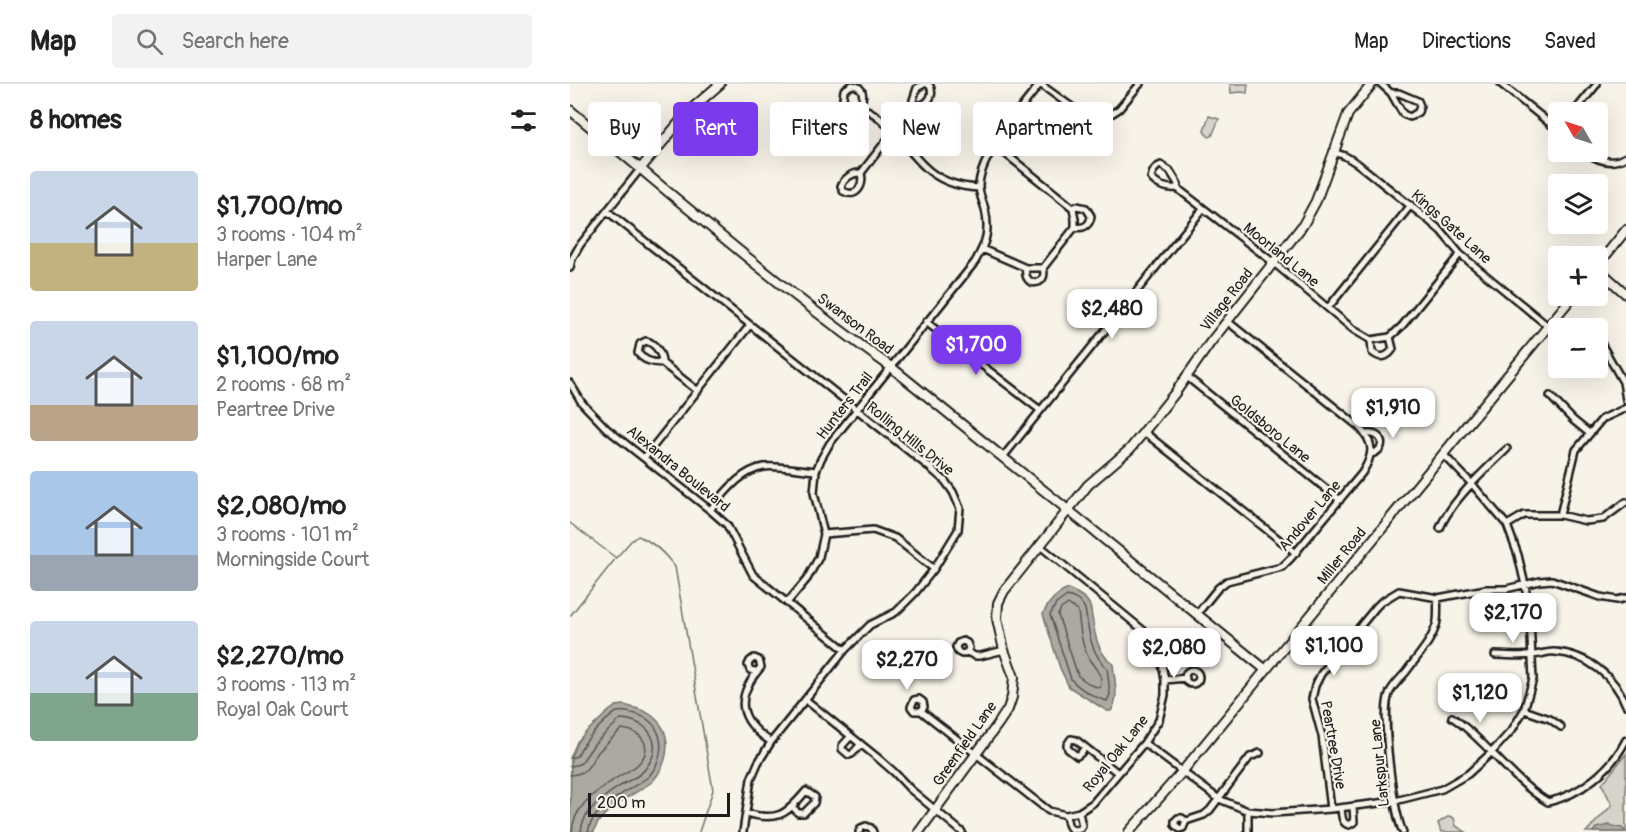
<!DOCTYPE html>
<meta charset="utf-8">
<style>
body{margin:0;font-family:Pangolin,sans-serif;background:#f2f2f2;color:#222;height:100vh;display:flex;flex-direction:column;font-size:22px;white-space:nowrap}
*{box-sizing:border-box;margin:0}
p{font-size:20px;color:#767676}
.icon{flex:none;width:33px;height:33px;fill:none;stroke:currentColor;stroke-width:2;stroke-linecap:round;stroke-linejoin:round}
.map{position:relative;flex:1;overflow:hidden}
.details{display:flex;flex-direction:column;background:#fff;width:570px}
.details>*{flex:none}
.banner{position:absolute;left:18px;top:18px;width:570px;height:54px;display:flex;gap:12px}
.needle{width:39px;rotate:309deg}
.tools{position:absolute;left:978px;top:18px;display:grid;gap:12px}
.tools a{display:grid;place-items:center;width:60px;height:60px;border-radius:6px;background:#fff;box-shadow:0 6px 24px #0002;font-size:30px}
.scale{position:absolute;left:18px;bottom:15px;width:142px;box-sizing:border-box;padding-left:6px;border:3px solid #1c1c1c;border-top:0;font-size:16px;line-height:21px;white-space:nowrap;color:#1c1c1c;-webkit-text-stroke:4px #f7f3e8;paint-order:stroke}
.price{position:absolute;translate:-50% -51px;padding:0 14px;border-radius:12px;background:#fff;color:#222;font-size:20px;line-height:39px;filter:drop-shadow(0 2px 3px #0008)}
.price::after{content:'';position:absolute;left:50%;top:36px;width:18px;height:14px;margin-left:-9px;background:inherit;clip-path:polygon(0 0,100% 0,50% 100%)}
.price.current{background:#7c3aed;color:#fff}
ul{padding:0;list-style:none}
li{display:flex;align-items:center;gap:18px;height:150px;padding:0 30px}
li span{display:grid;place-items:center;flex:none;width:168px;height:120px;border-radius:6px;color:#555}
li>.icon{margin-inline-start:auto}
span .icon{width:72px;height:72px;fill:#fffc;stroke-width:1}
li b{font-size:26px}
h2{display:flex;justify-content:space-between;align-items:center;height:72px;padding:0 30px;font-size:26px}
.tag{padding:0 21px;border-radius:6px;background:#fff;box-shadow:0 6px 24px #0002;font-size:21px;line-height:54px}
.tag.current{background:#7c3aed;color:#fff}
header{display:flex;align-items:center;gap:36px;box-sizing:border-box;height:84px;padding:0 30px;background:#fff;border-bottom:2px solid #e0e0e0}
header strong{font-size:28px}
nav{display:flex;gap:33px;margin-inline-start:auto;font-size:21px}
.search{width:420px;height:54px;background:#f2f2f2;display:flex;align-items:center;gap:15px;box-sizing:border-box;padding:0 21px;border-radius:6px;color:#767676;font-size:22px}
main{display:flex;flex:1;min-height:0}
.map>svg:first-child{display:block}
</style>
<header>
<strong>Map</strong>
<div class="search"><svg class="icon" aria-label="search" viewBox="0 0 24 24"><circle cx="10" cy="10" r="6"/><path d="M15 15l6 6"/></svg>Search here</div>
<nav><a>Map</a><a>Directions</a><a>Saved</a></nav>
</header>
<main>
<section class="details">
<h2>8 homes<svg class="icon" aria-label="filters" viewBox="0 0 24 24"><path d="M4 7h16M4 17h16"/><circle cx="9" cy="7" r="2"/><circle cx="15" cy="17" r="2"/></svg></h2>
<ul>
<li><span style="background:linear-gradient(#c9d6e8 60%,#c2b280 0)"><svg class="icon" aria-label="home" viewBox="0 0 24 24"><path d="M3 11l9-7 9 7M6 9v11h12V9"/></svg></span><div><b>$1,700/mo</b><p>3 rooms · 104 m²</p><p>Harper Lane</p></div></li>
<li><span style="background:linear-gradient(#c9d6e8 70%,#b9a48a 0)"><svg class="icon" aria-label="home" viewBox="0 0 24 24"><path d="M3 11l9-7 9 7M6 9v11h12V9"/></svg></span><div><b>$1,100/mo</b><p>2 rooms · 68 m²</p><p>Peartree Drive</p></div></li>
<li><span style="background:linear-gradient(#a9c7e8 70%,#9aa5b1 0)"><svg class="icon" aria-label="home" viewBox="0 0 24 24"><path d="M3 11l9-7 9 7M6 9v11h12V9"/></svg></span><div><b>$2,080/mo</b><p>3 rooms · 101 m²</p><p>Morningside Court</p></div></li>
<li><span style="background:linear-gradient(#c9d6e8 60%,#7fa58c 0)"><svg class="icon" aria-label="home" viewBox="0 0 24 24"><path d="M3 11l9-7 9 7M6 9v11h12V9"/></svg></span><div><b>$2,270/mo</b><p>3 rooms · 113 m²</p><p>Royal Oak Court</p></div></li>
</ul>
</section>
<div class="map">
<svg width="1056" height="748" viewBox="0 0 1056 748">
<rect width="100%" height="100%" fill="#f7f3e8"/>
<filter id="ink" filterUnits="userSpaceOnUse"><feTurbulence type="fractalNoise" baseFrequency=".0167" numOctaves="2"/><feDisplacementMap in="SourceGraphic" scale="12" xChannelSelector="R" yChannelSelector="G"/><feConvolveMatrix kernelMatrix="1 2 1 2 8 2 1 2 1" color-interpolation-filters="sRGB"/></filter>
<g filter="url(#ink)">
<path fill="#d7d3cb" stroke="#7a7874" stroke-width="1.5" d="M660,0H678L677,9L671,8L661,9Z
M639,32L649,35L642,52L639,53L635,49L634,46Z
M1056,670V748H1016L1042,721L1032,700Z
M879,732L884,734L886,742L896,748H871L868,739Z"/>
<path fill="#aca9a2" stroke="#72716c" stroke-width="1.5" d="M498,505C505,508 514,512 518,518C521,522 521,528 522,533C525,551 527,568 543,580C544,595 550,614 541,627H537L499,603L490,584L473,530C478,518 486,510 498,505Z
M54,621C63,624 73,625 81,631C104,647 100,678 82,698C65,710 29,726 24,748H0L1,672L7,658L15,649L39,627L46,622Z
M1039,741L1052,744L1056,748H1023L1026,744Z"/>
<g fill="none" stroke-linecap="round" stroke-linejoin="round">
<path stroke="#565452" stroke-width="1.5" d="M497,512C504,513 512,518 515,525C519,547 520,569 537,584L540,610L537,617C526,614 509,605 501,595L480,531L486,520Z
M498,520L508,527C510,543 511,560 519,575C525,585 535,592 530,604L521,601L508,592L488,531L491,525Z
M0,674L7,672C9,668 11,664 14,660C19,652 39,632 47,628C53,626 60,629 66,630C96,639 97,673 78,693C60,706 21,724 18,748
M0,682L6,681L11,679L25,659L51,635C79,637 95,659 76,684C71,692 61,695 53,700C36,711 12,726 11,748
M0,691C21,690 19,677 31,665C38,658 45,651 52,645C73,647 84,664 68,680C62,686 54,689 48,693C28,706 3,722 2,748"/>
<path stroke="#72716c" stroke-width="1.5" d="M0,439L46,474L61,457L68,452C84,458 95,470 105,483L143,706L129,748
M0,532L46,474"/>
<g stroke="#1c1c1c" stroke-width="10">
<path id="street" d="M470,0L513,31L532,36L549,25L570,0
M811,0L821,9L833,30L840,33L848,28L850,22L848,17L829,9H821
M931,0L988,46
M275,18L273,14L274,6L282,1C291,2 294,8 292,16
M344,21C356,23 365,13 360,2L357,0
M1004,28L1027,0
M264,31C297,0 332,62 354,82C369,97 389,103 409,104
M763,68L775,72L788,80L857,135L871,147L890,170L979,243
M1016,68C1028,77 1042,81 1056,73
M291,89C294,101 287,115 273,107L271,102C274,95 282,88 291,89L344,21L343,16L347,4L354,0
M607,104L608,100L600,87L591,81C585,83 582,87 581,94C587,102 598,105 607,104L704,179L784,246L801,256L820,253L832,242L890,170
M503,124L507,122L516,124L521,132C520,141 514,145 505,143
M37,127L359,383L375,397L383,408L390,424L388,446L364,485L345,509L326,528L300,541L275,566L201,658L188,679L181,695L173,748
M412,165L456,184H473L505,143V135L503,124L426,62
M0,184L2,175L10,161L71,84
M456,184C452,204 479,203 473,184
M758,224L841,121
M356,238L470,326
M1028,254L1053,298L1056,316
M801,256L802,268C810,275 817,274 823,265L820,253
M92,279C92,269 85,259 76,257L70,260L68,269C73,276 83,279 92,279L128,307
M616,292L770,416
M0,299L12,319L37,345L140,426L157,441L183,491L275,566
M980,312L1003,336L1019,349
M574,348L726,469
M796,350C813,347 818,366 801,370
M433,373L633,125
M74,374L180,241
M140,426C155,409 170,387 194,383C206,381 233,386 246,387
M990,431L1006,366L1032,335L1056,324
M937,441L954,431H990L1016,437L1033,435L1056,418
M870,444C881,417 916,385 937,365
M254,450L303,446L325,454L364,485
M217,519L237,495L249,473L254,450L244,409L246,387L251,375L260,359L405,178C416,159 420,147 415,125C413,118 409,110 409,102C409,73 452,23 470,0
M627,530L648,504L657,497L712,483L721,474L792,389C804,370 805,359 788,342L657,237
M397,568L399,564L397,559L393,557L388,559L386,563L388,568L392,570L397,568L405,572H410L434,566
M925,571C937,571 950,573 962,571C970,571 978,567 985,568C1016,570 1045,592 1056,621
M615 593a7 7 0 1 1 14 0a7 7 0 1 1-14 0Z
M185,587L180,586L178,581L180,577L184,574L189,576L191,583C165,613 167,635 201,658
M595,596L616,594
M236,616L308,674L324,688L340,705L392,748
M954,626L980,635L991,643
M351,627L354,623L353,618L349,615L344,616L341,623L344,627H351L479,727L496,731L509,728L523,719L574,659L589,636L595,611V596L589,563L579,551L469,461
M882,633C917,657 941,696 978,718C1010,711 1042,685 1056,656
M281,652L272,662V665L279,671L282,670L291,660
M574,659L649,715L678,727L703,729L761,725L825,717L872,705L898,690L922,668L942,646L954,626L963,595L960,535L955,501L948,471L937,441L902,400L873,370
M515,663L511,669L507,672L498,665L497,661L501,655L506,656L548,689
M771,724C772,731 771,739 779,741L784,738L783,722
M761,725L752,652L742,615L745,602L751,590L806,523L811,518L829,507L868,514L916,505H936L970,497L982,496L1030,513L1047,516L1056,514
M176,729C207,738 216,731 236,707L245,713L244,719L234,729H228L223,723
M496,731C498,741 498,748 510,745L512,742L509,728
M616,737L613,744L610,745L605,741V737L608,734H612L616,737L634,731L640,726L680,673L690,669
M289,748L291,744L296,742L301,744L303,748
M678,748V727
M833,748C823,729 811,630 819,610C822,602 830,595 836,588C846,574 864,555 867,537C868,529 867,521 868,514"/>
</g>
<g stroke="#1c1c1c" stroke-width="12">
<path id="secondary" d="M0,26C105,113 209,204 321,283L696,586
M71,84L118,28L150,0
M1028,181L1056,146
M1028,185L1056,210
M349,748L428,640L438,625L442,613L444,593L434,566L427,535L428,519L434,507L518,401L560,365L605,309L640,259L733,141L746,117L778,30L802,0
M559,748L612,688L1003,212"/>
</g>
<use href="#street" stroke="#f7f3e8" stroke-width="5"/>
<use href="#secondary" stroke="#f7f3e8" stroke-width="8"/>
</g>
</g>
<g text-anchor="middle" dominant-baseline="central" stroke-width="4.5" stroke-linejoin="round" paint-order="stroke">
<g font-size="15" fill="#1c1c1c" stroke="#f7f3e8">
<text transform="translate(881 143) rotate(42)">Kings Gate Lane</text>
<text transform="translate(711 171) rotate(39)">Moorland Lane</text>
<text transform="translate(657 216) rotate(-52)">Village Road</text>
<text transform="translate(285 240) rotate(37)">Swanson Road</text>
<text transform="translate(275 322) rotate(-52)">Hunters Trail</text>
<text transform="translate(700 345) rotate(39)">Goldsboro Lane</text>
<text transform="translate(340 355) rotate(39)">Rolling Hills Drive</text>
<text transform="translate(108 385) rotate(39)">Alexandra Boulevard</text>
<text transform="translate(740 432) rotate(-50)">Andover Lane</text>
<text transform="translate(772 472) rotate(-51)">Miller Road</text>
<text transform="translate(395 660) rotate(-55)">Greenfield Lane</text>
<text transform="translate(763 661) rotate(80)">Peartree Drive</text>
<text transform="translate(546 670) rotate(-51)">Royal Oak Lane</text>
<text transform="translate(810 679) rotate(-96)">Larkspur Lane</text>
</g>
</g>
</svg>
<div class="tools">
<a><svg class="needle" viewBox="-14 -14 28 28"><path d="M0-13l5 13h-10z" fill="#e53935"/><path d="M0 13l5-13h-10z" fill="#767676"/></svg></a>
<a><svg class="icon" aria-label="layers" viewBox="0 0 24 24"><path d="M12 4l9 5-9 5-9-5zM3 14l9 5 9-5"/></svg></a>
<a>+</a>
<a>−</a>
</div>
<div class="scale">200 m</div>
<b class="price" style="left:542px;top:256px">$2,480</b>
<b class="price current" style="left:406px;top:292px">$1,700</b>
<b class="price" style="left:823px;top:355px">$1,910</b>
<b class="price" style="left:943px;top:560px">$2,170</b>
<b class="price" style="left:764px;top:593px">$1,100</b>
<b class="price" style="left:604px;top:595px">$2,080</b>
<b class="price" style="left:337px;top:607px">$2,270</b>
<b class="price" style="left:910px;top:640px">$1,120</b>
<div class="banner">
<a class="tag">Buy</a>
<a class="tag current">Rent</a>
<a class="tag">Filters</a>
<a class="tag">New</a>
<a class="tag">Apartment</a>
</div>
</div>
</main>
